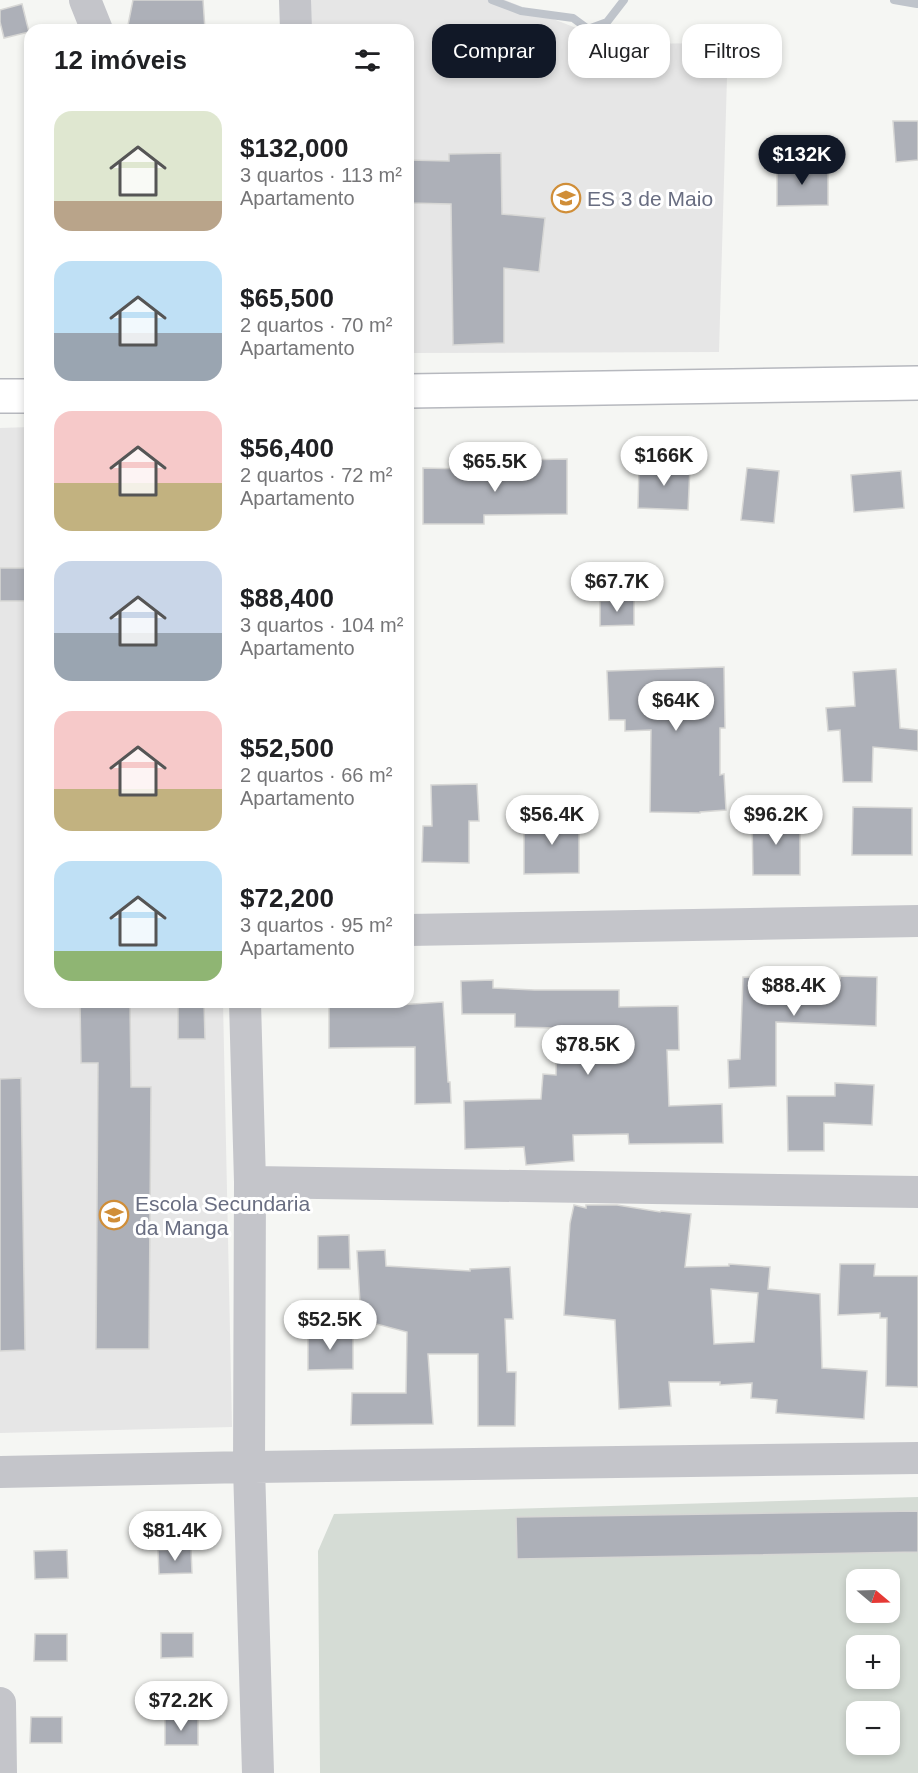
<!DOCTYPE html>
<html lang="pt">
<meta charset="utf-8">
<style>
body{margin:0;font-family:Arial,sans-serif;background:#f6f6f6;color:#202124;height:100vh;display:flex;flex-direction:column;font-size:22px;white-space:nowrap}
*{box-sizing:border-box;margin:0}
p{font-size:20px;color:#757577}
.icon{flex:none;width:33px;height:33px;fill:none;stroke:currentColor;stroke-width:2;stroke-linecap:round;stroke-linejoin:round}
.map{position:relative;flex:1;overflow:hidden}
.panel{position:absolute;left:24px;top:24px;width:390px;height:984px;display:flex;flex-direction:column;background:#fff;border-radius:18px;box-shadow:0 3px 9px #0003}
.panel>*{flex:none}
.guide{position:absolute;left:432px;top:24px;width:396px;height:54px;display:flex;gap:12px}
.needle{width:39px;rotate:109deg}
.tools{position:absolute;left:846px;top:1569px;display:grid;gap:12px}
.tools a{display:grid;place-items:center;width:54px;height:54px;border-radius:12px;background:#fff;box-shadow:0 3px 9px #0003;font-size:30px}
.price{position:absolute;translate:-50% -51px;padding:0 14px;border-radius:21px;background:#fff;color:#222;font-size:20px;line-height:39px;filter:drop-shadow(0 2px 3px #0008)}
.price::after{content:'';position:absolute;left:50%;top:36px;width:18px;height:14px;margin-left:-9px;background:inherit;clip-path:polygon(0 0,100% 0,50% 100%)}
.price.active{background:#111827;color:#fff}
ul{padding:0;list-style:none}
li{display:flex;align-items:center;gap:18px;height:150px;padding:0 30px}
li span{display:grid;place-items:center;flex:none;width:168px;height:120px;border-radius:18px;color:#555}
li>.icon{margin-inline-start:auto}
span .icon{width:72px;height:72px;fill:#fffc;stroke-width:1}
li b{font-size:26px}
h2{display:flex;justify-content:space-between;align-items:center;height:72px;padding:0 30px;font-size:26px}
.chip{padding:0 21px;border-radius:18px;background:#fff;box-shadow:0 3px 9px #0003;font-size:21px;line-height:54px}
.chip.active{background:#111827;color:#fff}
.map>svg:first-child{display:block}
</style>
<div class="map">
<svg width="918" height="1773" viewBox="0 0 918 1773">
<rect width="100%" height="100%" fill="#f5f6f3"/>
<path fill="#e6e6e6" d="M308,0H505L617,44L728,43L719,352L408,353V30H306Z
M30,427V1002H223L232,1427L0,1433V428Z"/>
<path fill="#d5dcd5" fill-rule="evenodd" d="M918,1497V1773H320L318,1551L334,1514ZM856,1580H890V1612H856ZM856,1646H890V1678H856ZM856,1712H890V1744H856Z"/>
<g fill="none" stroke-linecap="round" stroke-linejoin="round">
<path stroke="#bfc4cb" stroke-width="8" d="M492,0L521,11L573,18L588,29L607,22L624,0
M894,0L917,4"/>
</g>
<path fill="#adb0b8" stroke="#d7d7d5" stroke-width="1.5" fill-rule="evenodd" d="M133,0H203L205,30H127Z
M22,4L29,32L4,38L0,22V10Z
M893,121H918V160L896,162Z
M501,153L502,214L545,218L539,272L504,268V343L453,345L451,204L408,203V160L449,161V154Z
M828,167V205L777,206V168Z
M567,459V514L484,515V524H423V468L466,469V478H518V460Z
M639,465L690,467L688,510L638,508Z
M747,468L779,471L774,523L741,520Z
M901,471L904,508L854,512L851,475Z
M0,568H30V601H0Z
M634,600V625L600,626V601Z
M724,667L725,728H720V775L724,774L726,810L700,812V813L650,812L651,730L625,731V720H609L607,671Z
M896,669L900,728L918,730V751L873,747L872,782H843L840,730L828,731L826,708L855,706L853,672Z
M477,784L479,821H469V863L422,862L423,826H432L431,785Z
M853,807L912,808V855H852Z
M579,817V873L524,874V818Z
M752,818H800V875H753Z
M840,976L877,977L876,1026L776,1022V1086L729,1088L728,1060L740,1059L743,977L840,979Z
M493,980V988L534,990H619V1007L678,1006L679,1050H667L669,1106L722,1104L723,1143L629,1144L628,1134L573,1135L574,1161L526,1165L524,1147L465,1149L464,1101L541,1099L543,1074L556,1075L557,1028L515,1027V1014H462L461,981Z
M80,1002H130L131,1087H151L149,1349H96L98,1063H81Z
M178,1002H204L205,1039H178Z
M329,1002H382V1006L443,1002L448,1082H450L451,1103L415,1104V1047L329,1048Z
M21,1078L25,1350L0,1351V1079Z
M835,1083L874,1085L872,1125L824,1123V1151H788L787,1096H835Z
M574,1205L586,1208V1205H617L660,1212L661,1211L691,1214L685,1267L729,1266V1264L770,1267L768,1289L820,1294L822,1368L867,1371L864,1419L776,1413L777,1400L751,1398L752,1383L720,1385V1382H669L671,1406L619,1409L615,1320L564,1315L570,1223ZM711,1289L758,1293L754,1342L714,1344Z
M349,1235L350,1269H318V1236Z
M385,1250L386,1266L470,1271V1269L510,1267L513,1319H505L507,1372H516L515,1426H478V1354H428L433,1424L351,1425L352,1393H406L407,1332L361,1320L357,1251Z
M840,1264H875L874,1276H918V1387L886,1386L887,1318H880V1313L838,1315Z
M353,1332V1369L308,1370V1333Z
M918,1511V1552L517,1559L516,1517Z
M191,1549L192,1573L159,1574L158,1550Z
M67,1550L68,1578L35,1579L34,1551Z
M161,1633H193V1657L161,1658Z
M35,1634H67V1661H34Z
M31,1717H62V1743H30Z
M165,1718L198,1719V1745H165Z"/>
<g fill="none" stroke-linecap="round" stroke-linejoin="round">
<g stroke="#b6b8be" stroke-width="36">
<path id="secondary" d="M408,391L918,383
M0,396H30"/>
</g>
<path stroke="#c4c5ca" stroke-width="32" d="M85,0L97,30
M295,0L296,30
M408,930L918,921
M245,1002L250,1182L249,1467L258,1773
M250,1182L918,1192
M0,1472L249,1467L918,1458
M0,1703L1,1773"/>
<use href="#secondary" stroke="#fff" stroke-width="33"/>
</g>
<defs>
<g id="school-ring" transform="scale(1.5)"><circle r="9.5" fill="#fff" stroke="#d08e38" stroke-width="1.5"/><path d="M0-5L7-2L0 1L-7-2ZM-4 1L0 2.5L4 1V4Q0 6-4 4Z" fill="#d08e38"/></g>
</defs>
<g fill-rule="evenodd">
<use href="#school-ring" x="566" y="198"/>
<use href="#school-ring" x="114" y="1215"/>
</g>
<g text-anchor="middle" dominant-baseline="central" stroke-width="6" stroke-linejoin="round" paint-order="stroke">
<g font-size="21" fill="#686d81" stroke="#fff" text-anchor="start">
<text x="587" y="198">ES 3 de Maio</text>
<text x="135" y="1203">Escola Secundaria<tspan x="135" dy="24">da Manga</tspan></text>
</g>
</g>
</svg>
<div class="tools">
<a><svg class="needle" viewBox="-14 -14 28 28"><path d="M0-13l5 13h-10z" fill="#e53935"/><path d="M0 13l5-13h-10z" fill="#757577"/></svg></a>
<a>+</a>
<a>−</a>
</div>
<b class="price active" style="left:802px;top:186px">$132K</b>
<b class="price" style="left:664px;top:487px">$166K</b>
<b class="price" style="left:495px;top:493px">$65.5K</b>
<b class="price" style="left:617px;top:613px">$67.7K</b>
<b class="price" style="left:676px;top:732px">$64K</b>
<b class="price" style="left:552px;top:846px">$56.4K</b>
<b class="price" style="left:776px;top:846px">$96.2K</b>
<b class="price" style="left:794px;top:1017px">$88.4K</b>
<b class="price" style="left:588px;top:1076px">$78.5K</b>
<b class="price" style="left:330px;top:1351px">$52.5K</b>
<b class="price" style="left:175px;top:1562px">$81.4K</b>
<b class="price" style="left:181px;top:1732px">$72.2K</b>
<div class="guide">
<a class="chip active">Comprar</a>
<a class="chip">Alugar</a>
<a class="chip">Filtros</a>
</div>
<section class="panel">
<h2>12 imóveis<svg class="icon" aria-label="filters" viewBox="0 0 24 24"><path d="M4 7h16M4 17h16"/><circle cx="9" cy="7" r="2"/><circle cx="15" cy="17" r="2"/></svg></h2>
<ul>
<li><span style="background:linear-gradient(#dfe7d0 75%,#b9a48a 0)"><svg class="icon" aria-label="home" viewBox="0 0 24 24"><path d="M3 11l9-7 9 7M6 9v11h12V9"/></svg></span><div><b>$132,000</b><p>3 quartos · 113 m²</p><p>Apartamento</p></div></li>
<li><span style="background:linear-gradient(#bfe0f5 60%,#9aa5b1 0)"><svg class="icon" aria-label="home" viewBox="0 0 24 24"><path d="M3 11l9-7 9 7M6 9v11h12V9"/></svg></span><div><b>$65,500</b><p>2 quartos · 70 m²</p><p>Apartamento</p></div></li>
<li><span style="background:linear-gradient(#f6c9c9 60%,#c2b280 0)"><svg class="icon" aria-label="home" viewBox="0 0 24 24"><path d="M3 11l9-7 9 7M6 9v11h12V9"/></svg></span><div><b>$56,400</b><p>2 quartos · 72 m²</p><p>Apartamento</p></div></li>
<li><span style="background:linear-gradient(#c9d6e8 60%,#9aa5b1 0)"><svg class="icon" aria-label="home" viewBox="0 0 24 24"><path d="M3 11l9-7 9 7M6 9v11h12V9"/></svg></span><div><b>$88,400</b><p>3 quartos · 104 m²</p><p>Apartamento</p></div></li>
<li><span style="background:linear-gradient(#f6c9c9 65%,#c2b280 0)"><svg class="icon" aria-label="home" viewBox="0 0 24 24"><path d="M3 11l9-7 9 7M6 9v11h12V9"/></svg></span><div><b>$52,500</b><p>2 quartos · 66 m²</p><p>Apartamento</p></div></li>
<li><span style="background:linear-gradient(#bfe0f5 75%,#8fb573 0)"><svg class="icon" aria-label="home" viewBox="0 0 24 24"><path d="M3 11l9-7 9 7M6 9v11h12V9"/></svg></span><div><b>$72,200</b><p>3 quartos · 95 m²</p><p>Apartamento</p></div></li>
</ul>
</section>
</div>
